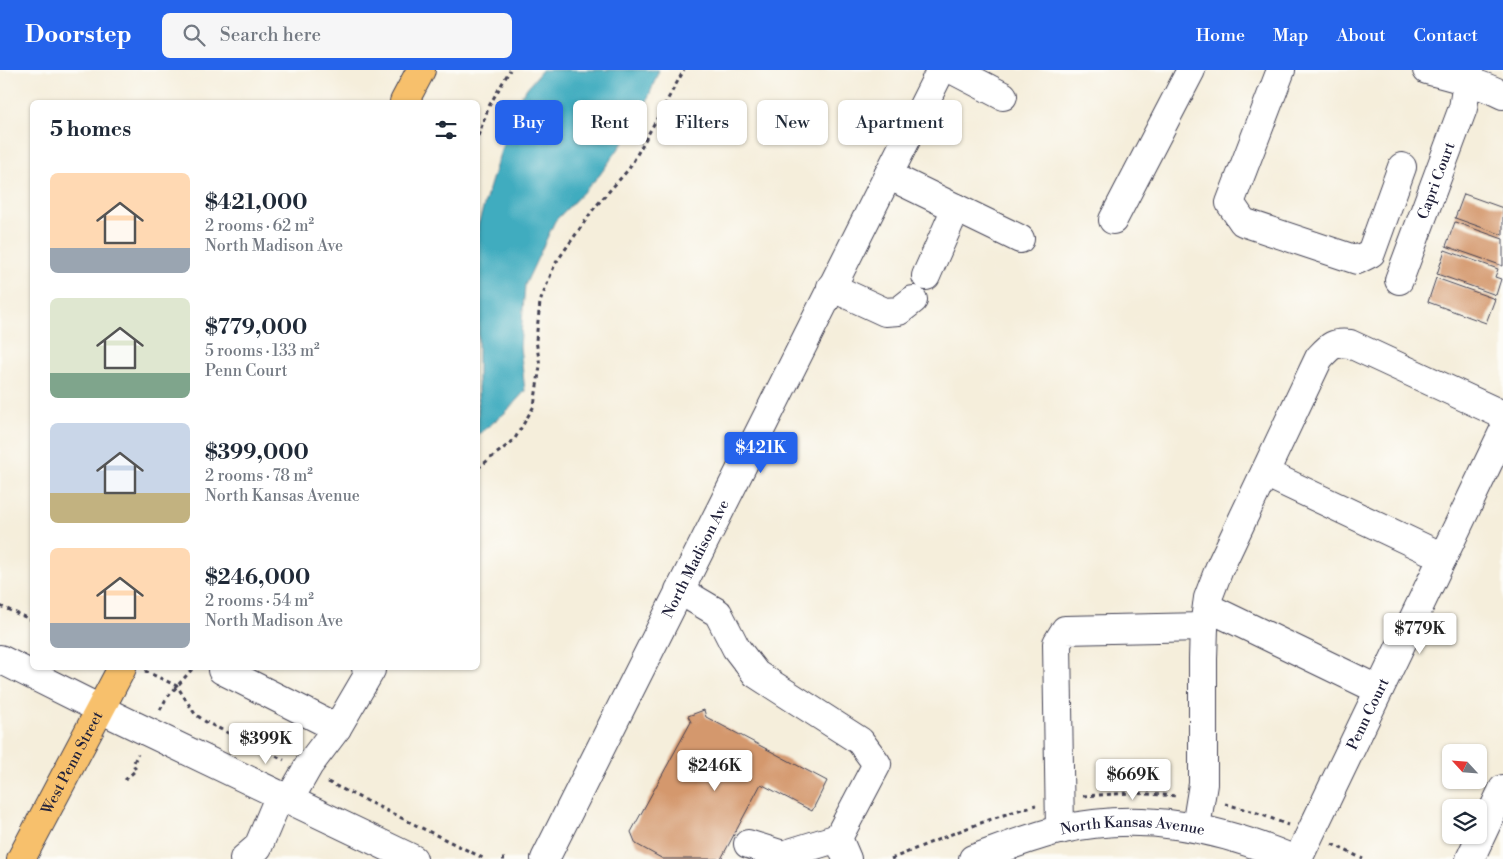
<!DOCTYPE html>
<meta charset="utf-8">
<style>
body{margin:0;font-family:"Libre Bodoni",serif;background:#f6f6f7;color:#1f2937;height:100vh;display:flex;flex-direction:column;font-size:19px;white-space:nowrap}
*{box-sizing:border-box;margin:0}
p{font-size:16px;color:#747a83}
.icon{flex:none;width:28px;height:28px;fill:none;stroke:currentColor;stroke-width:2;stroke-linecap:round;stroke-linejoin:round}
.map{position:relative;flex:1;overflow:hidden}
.details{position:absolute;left:30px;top:30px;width:450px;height:570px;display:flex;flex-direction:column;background:#fff;border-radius:8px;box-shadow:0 1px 4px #0004}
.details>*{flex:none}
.hud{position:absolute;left:495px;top:30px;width:475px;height:45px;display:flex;gap:10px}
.needle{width:32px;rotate:296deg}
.tools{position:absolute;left:1442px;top:674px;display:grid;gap:10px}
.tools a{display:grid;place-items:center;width:45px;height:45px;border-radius:8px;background:#fff;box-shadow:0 1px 4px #0004;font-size:25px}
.price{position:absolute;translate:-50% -42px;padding:0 11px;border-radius:5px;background:#fff;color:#222;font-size:16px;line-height:32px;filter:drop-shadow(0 1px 2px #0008)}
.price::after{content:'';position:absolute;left:50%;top:30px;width:15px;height:11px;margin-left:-8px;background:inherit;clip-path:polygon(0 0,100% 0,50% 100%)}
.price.selected{background:#2563eb;color:#fff}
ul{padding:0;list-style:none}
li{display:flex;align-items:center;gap:15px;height:125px;padding:0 20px}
li span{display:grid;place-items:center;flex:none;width:140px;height:100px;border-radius:8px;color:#555}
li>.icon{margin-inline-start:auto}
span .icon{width:60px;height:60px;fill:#fffc;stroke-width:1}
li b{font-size:21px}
h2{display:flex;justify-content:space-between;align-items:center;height:60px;padding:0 20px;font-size:21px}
.chip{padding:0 18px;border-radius:8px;background:#fff;box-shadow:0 1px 4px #0004;font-size:18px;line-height:45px}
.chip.selected{background:#2563eb;color:#fff}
header{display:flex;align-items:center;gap:30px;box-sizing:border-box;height:70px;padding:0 25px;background:#2563eb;color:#fff}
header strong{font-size:24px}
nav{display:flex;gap:28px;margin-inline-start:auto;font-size:18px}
.search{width:350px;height:45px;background:#f6f6f7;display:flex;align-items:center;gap:12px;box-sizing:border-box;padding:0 18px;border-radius:8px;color:#747a83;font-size:19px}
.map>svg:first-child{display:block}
</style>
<header>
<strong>Doorstep</strong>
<div class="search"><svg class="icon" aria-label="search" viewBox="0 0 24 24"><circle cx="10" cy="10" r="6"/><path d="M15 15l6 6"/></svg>Search here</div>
<nav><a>Home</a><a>Map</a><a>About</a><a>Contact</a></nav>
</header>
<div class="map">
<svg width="1503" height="789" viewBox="0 0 1503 789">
<rect width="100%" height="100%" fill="#fdfcf7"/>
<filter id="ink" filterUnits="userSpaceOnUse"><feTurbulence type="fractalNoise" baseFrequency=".02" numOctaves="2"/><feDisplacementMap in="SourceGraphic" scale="10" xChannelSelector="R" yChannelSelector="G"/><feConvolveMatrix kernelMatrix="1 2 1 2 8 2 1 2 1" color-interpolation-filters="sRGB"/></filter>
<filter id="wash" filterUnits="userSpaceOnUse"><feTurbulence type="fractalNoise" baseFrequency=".0096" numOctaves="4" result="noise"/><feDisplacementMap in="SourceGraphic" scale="20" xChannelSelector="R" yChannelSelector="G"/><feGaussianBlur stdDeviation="1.12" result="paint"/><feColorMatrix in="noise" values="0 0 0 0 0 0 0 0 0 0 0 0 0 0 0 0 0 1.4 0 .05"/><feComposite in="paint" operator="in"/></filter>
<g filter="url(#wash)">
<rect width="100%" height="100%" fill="#f5eedb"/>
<path fill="#40acbf" stroke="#31677d" d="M542,0H659L640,49L599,106L555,151L525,215L520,277L525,321L506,342L478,365V155L516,31Z"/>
<g id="blocks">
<path fill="#d4986d" d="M1464,124L1503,138V165L1455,148Z
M1455,152L1503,169V196L1446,176Z
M1445,180L1498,199L1495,207L1501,209L1496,225L1437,204Z
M1436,208L1495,229L1486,253L1428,232Z
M704,640L706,647L827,711L812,741L761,714L721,789H663L636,774L631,762L691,652L688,646Z"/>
</g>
</g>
<g filter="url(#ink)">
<use href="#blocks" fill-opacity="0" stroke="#424153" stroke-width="1"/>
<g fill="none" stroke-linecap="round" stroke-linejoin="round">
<g stroke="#424153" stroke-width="30">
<g id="minor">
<path d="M953,0L1003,26"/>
<path d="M1281,0L1230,133L1243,152L1357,190L1371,183L1402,97"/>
<path d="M1427,0C1453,7 1479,13 1503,25"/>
<path d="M888,105L956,138L926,206"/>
<path d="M956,138L1020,169"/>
<path d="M1113,150L1191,0"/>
<path id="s1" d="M1399,210L1463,38L1469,0"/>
<path d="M831,217L885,242L899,241L913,230"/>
<path d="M1265,403L1443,487"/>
<path d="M679,520L718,543L736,578L756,604L860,671L877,694L838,768L847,789"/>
<path d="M1207,537L1379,620"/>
<path d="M0,589L100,639L413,789"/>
<path d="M223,598L222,600L337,658"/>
<path d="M289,730L309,695L337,658L371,600L366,598"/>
<path d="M1196,757L1203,714V589L1204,557L1208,528L1219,499L1319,288C1330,276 1333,272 1350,274L1503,345"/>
<path d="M1060,760L1057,573L1065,560L1204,557"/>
<path d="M748,774L783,785L838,768"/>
<path d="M244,789L258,777L280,725"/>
<path id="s2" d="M545,789L941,0"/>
<path id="s3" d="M973,789C1001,779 1030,767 1059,760C1141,741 1217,757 1293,789"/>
<path id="s4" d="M1298,789L1503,362"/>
<path d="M1470,789L1503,719"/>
</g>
</g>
<g stroke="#424153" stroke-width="30">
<g id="major">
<path d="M404,32L421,0"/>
<path id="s5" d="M21,789L122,598"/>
</g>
</g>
<path stroke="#424153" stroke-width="3" stroke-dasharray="4 4" stroke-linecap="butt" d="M478,66L489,36L510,0
M478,398L514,370L534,336L540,296L536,270L540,232L555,194L595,137L629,99L684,0
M0,536L32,550
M145,601L177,616L195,644L206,652L284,690
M160,640L166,629L193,598
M125,710L136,700L133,694L138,684
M328,712L485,789
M1083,726L1132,723L1177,726
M1225,734L1255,742L1288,755
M1332,774L1363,789
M502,789H505
M891,789C939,769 986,749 1036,735"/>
<use href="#minor" stroke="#fff" stroke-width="28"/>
<use href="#major" stroke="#f7c06c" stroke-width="28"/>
</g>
</g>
<g text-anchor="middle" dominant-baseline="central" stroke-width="4.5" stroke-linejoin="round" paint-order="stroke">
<g font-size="15" fill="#22223b" stroke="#fdfcf7">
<text stroke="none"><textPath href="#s1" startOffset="106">Capri Court</textPath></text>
<text stroke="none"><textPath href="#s2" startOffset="336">North Madison Ave</textPath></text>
<text stroke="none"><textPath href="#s4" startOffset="161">Penn Court</textPath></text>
<text stroke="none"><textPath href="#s5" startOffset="109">West Penn Street</textPath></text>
<text stroke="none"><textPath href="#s3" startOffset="165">North Kansas Avenue</textPath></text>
</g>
</g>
</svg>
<div class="tools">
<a><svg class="needle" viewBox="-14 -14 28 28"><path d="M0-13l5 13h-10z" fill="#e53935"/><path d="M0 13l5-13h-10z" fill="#747a83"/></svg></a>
<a><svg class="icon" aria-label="layers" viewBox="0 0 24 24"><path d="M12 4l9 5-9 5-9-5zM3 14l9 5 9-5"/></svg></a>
</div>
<b class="price selected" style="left:761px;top:404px">$421K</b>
<b class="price" style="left:1420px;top:585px">$779K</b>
<b class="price" style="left:266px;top:695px">$399K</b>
<b class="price" style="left:715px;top:722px">$246K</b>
<b class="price" style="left:1133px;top:731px">$669K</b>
<div class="hud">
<a class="chip selected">Buy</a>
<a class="chip">Rent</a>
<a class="chip">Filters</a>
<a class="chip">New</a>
<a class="chip">Apartment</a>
</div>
<section class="details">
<h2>5 homes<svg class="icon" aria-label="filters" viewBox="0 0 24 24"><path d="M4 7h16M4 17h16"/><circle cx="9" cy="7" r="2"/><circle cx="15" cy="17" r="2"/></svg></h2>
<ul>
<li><span style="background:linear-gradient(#ffd9b3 75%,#9aa5b1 0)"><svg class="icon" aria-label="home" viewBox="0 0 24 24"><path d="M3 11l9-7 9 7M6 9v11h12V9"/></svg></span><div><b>$421,000</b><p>2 rooms · 62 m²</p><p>North Madison Ave</p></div></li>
<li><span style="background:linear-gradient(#dfe7d0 75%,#7fa58c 0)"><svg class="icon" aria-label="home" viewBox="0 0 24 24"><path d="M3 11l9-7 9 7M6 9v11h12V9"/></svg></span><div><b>$779,000</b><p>5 rooms · 133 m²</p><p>Penn Court</p></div></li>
<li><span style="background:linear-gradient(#c9d6e8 70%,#c2b280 0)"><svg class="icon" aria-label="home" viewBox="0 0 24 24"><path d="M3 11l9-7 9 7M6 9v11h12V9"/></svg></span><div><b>$399,000</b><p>2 rooms · 78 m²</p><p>North Kansas Avenue</p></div></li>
<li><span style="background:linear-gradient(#ffd9b3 75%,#9aa5b1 0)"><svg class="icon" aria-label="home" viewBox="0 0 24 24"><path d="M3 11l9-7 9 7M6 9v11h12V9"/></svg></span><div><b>$246,000</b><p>2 rooms · 54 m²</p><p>North Madison Ave</p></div></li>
</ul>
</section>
</div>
